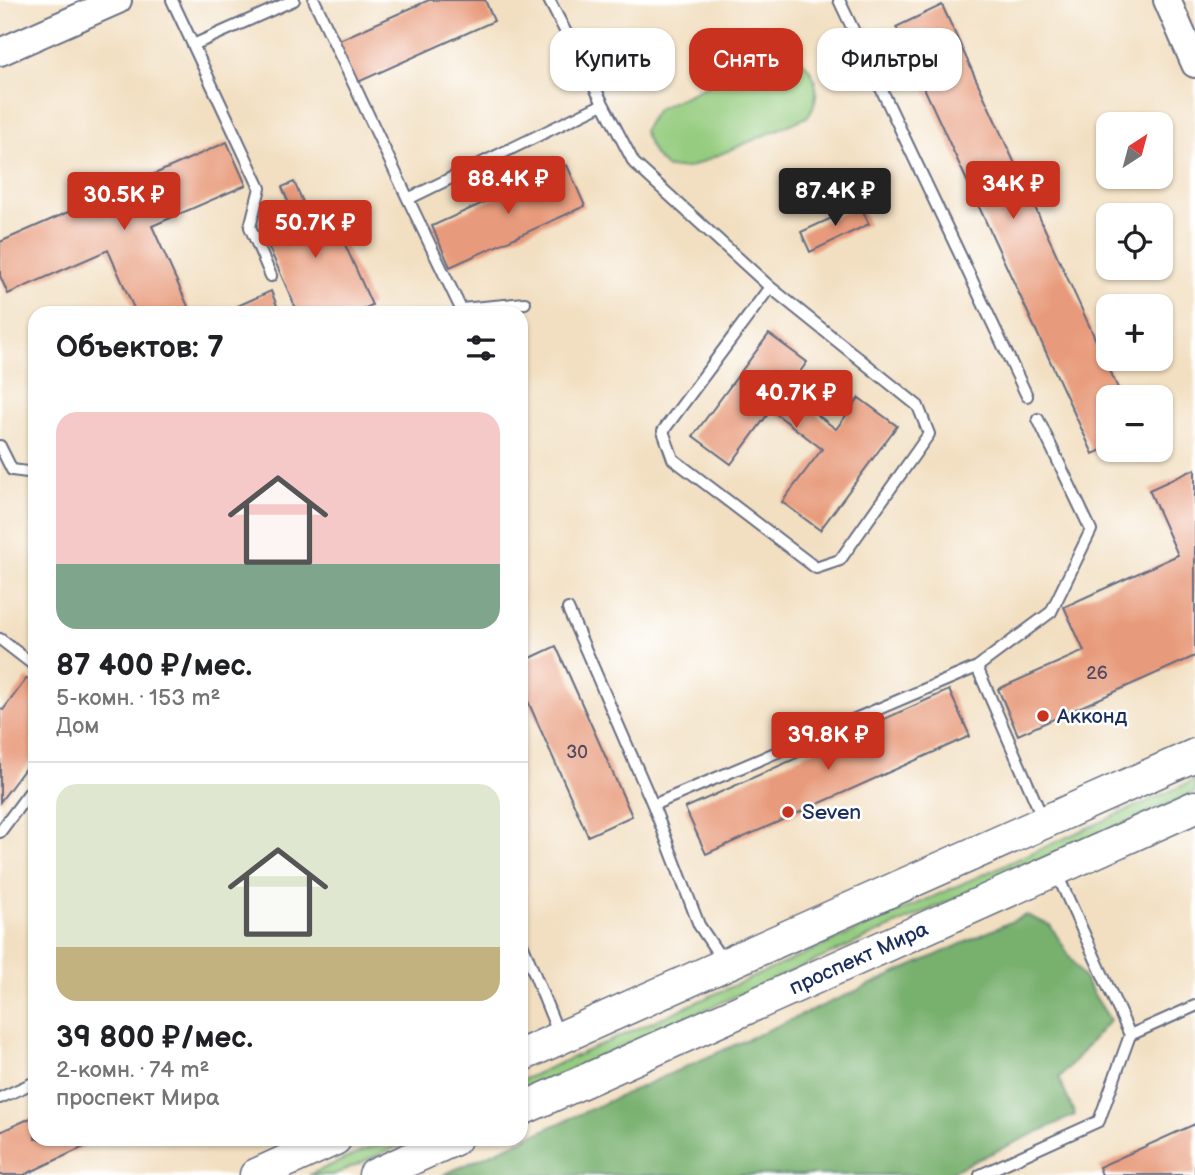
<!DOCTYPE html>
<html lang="ru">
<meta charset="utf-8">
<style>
body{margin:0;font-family:"Balsamiq Sans",sans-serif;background:#f6f6f6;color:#202124;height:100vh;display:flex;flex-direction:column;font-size:26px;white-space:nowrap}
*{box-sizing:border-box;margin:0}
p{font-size:23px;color:#757577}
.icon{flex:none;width:38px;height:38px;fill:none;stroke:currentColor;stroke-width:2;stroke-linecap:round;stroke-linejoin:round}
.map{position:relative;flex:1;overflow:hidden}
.side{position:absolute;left:28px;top:306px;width:500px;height:840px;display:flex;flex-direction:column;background:#fff;border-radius:21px;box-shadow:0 2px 5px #0004}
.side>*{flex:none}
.guide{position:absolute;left:550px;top:28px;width:539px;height:63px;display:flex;gap:14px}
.needle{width:46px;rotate:36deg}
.controls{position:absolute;left:1096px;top:112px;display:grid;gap:14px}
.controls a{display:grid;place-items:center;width:77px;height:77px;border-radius:14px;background:#fff;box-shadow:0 2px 5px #0004;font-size:35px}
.price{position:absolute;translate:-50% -60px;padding:0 16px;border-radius:7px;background:#c8321e;color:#fff;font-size:23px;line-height:46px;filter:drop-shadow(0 2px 4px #0008)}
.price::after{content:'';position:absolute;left:50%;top:42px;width:21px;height:16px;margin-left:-10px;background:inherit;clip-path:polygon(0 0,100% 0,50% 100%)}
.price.active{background:#222;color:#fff}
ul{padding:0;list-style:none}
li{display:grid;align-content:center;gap:14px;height:371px;padding:0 28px}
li+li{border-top:2px solid #e0e0e0}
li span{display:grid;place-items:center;height:217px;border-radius:21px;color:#555}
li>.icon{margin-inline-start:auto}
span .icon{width:126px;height:126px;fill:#fffc;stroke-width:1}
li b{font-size:30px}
h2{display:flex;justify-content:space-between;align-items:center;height:84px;padding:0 28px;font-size:30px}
.pill{padding:0 24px;border-radius:21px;background:#fff;box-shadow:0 2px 5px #0004;font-size:24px;line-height:63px}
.pill.active{background:#c8321e;color:#fff}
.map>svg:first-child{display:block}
</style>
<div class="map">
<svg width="1195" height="1175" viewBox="0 0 1195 1175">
<rect width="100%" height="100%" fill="#fff"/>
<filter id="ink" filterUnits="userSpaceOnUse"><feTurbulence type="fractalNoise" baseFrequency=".0143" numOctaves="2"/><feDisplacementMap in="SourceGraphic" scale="14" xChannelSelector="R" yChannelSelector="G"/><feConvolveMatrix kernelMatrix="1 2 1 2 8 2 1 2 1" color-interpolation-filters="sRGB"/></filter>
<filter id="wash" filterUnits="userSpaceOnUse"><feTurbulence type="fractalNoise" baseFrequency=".00686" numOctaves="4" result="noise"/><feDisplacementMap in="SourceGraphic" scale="28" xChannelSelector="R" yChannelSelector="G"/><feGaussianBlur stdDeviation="1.57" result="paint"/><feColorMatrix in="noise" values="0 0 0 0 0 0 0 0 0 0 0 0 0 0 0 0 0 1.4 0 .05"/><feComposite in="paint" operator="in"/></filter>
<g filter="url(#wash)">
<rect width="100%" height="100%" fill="#f2dfc1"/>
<path fill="#95cc7f" stroke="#587e6e" stroke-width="2" d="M779,53C813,55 827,91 807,117L688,168H667L654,155L643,131L657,109Z
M1195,780V792L522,1091V1080Z
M389,1139H414L333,1175H309Z"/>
<path fill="#78b06e" stroke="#4a7066" stroke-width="2" d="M1026,915L1050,925L1110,1020L1059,1078L1075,1115L944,1175H443Z"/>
<g id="blocks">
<path fill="#e89b7b" d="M429,0H485L494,21L356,83L337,41Z
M942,5L1122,397H1108V447L1093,454L896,27Z
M227,142L246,185L152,226L191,313H136L108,250L8,294L0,276V242Z
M567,165L585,206L450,267L432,226Z
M294,182L307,211L326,202L372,305L355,313H298L262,232L287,221L284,214L292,211L282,187Z
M860,205L869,224L810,252L801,232Z
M271,291L280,313H222Z
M769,334L807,362L786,391L836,429L859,398L897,426L820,530L782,502L822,449L771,410L731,464L693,436Z
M1195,469V656L1018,735L998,689L1084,651L1064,607L1178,555L1149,490Z
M556,646L632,816L588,836L522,688V662Z
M27,678L35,684V755L0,802V708L3,710Z
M949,690L970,736L706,854L685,808Z
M35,1116V1139H101L24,1175H0V1132Z
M1195,1124V1175H1102L1099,1167Z"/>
</g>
</g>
<g filter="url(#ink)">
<use href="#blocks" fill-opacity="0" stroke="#666d81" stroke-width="2"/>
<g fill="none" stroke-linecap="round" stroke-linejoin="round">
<g stroke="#666d81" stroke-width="14">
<path id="service" d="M172,0L260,188L250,227L271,276
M314,0L408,199L603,104
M549,0L634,163L770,287L918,406L929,434L840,560L816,568L673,459L663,431L770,287
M839,0L1027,396
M193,45L294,0
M408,199L461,309L525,303
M0,446L12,470L35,473
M568,609L653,805L699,925L723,961
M0,639L35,666
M977,667L1043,819
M653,805L977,667L1051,612L1091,530L1038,419
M0,832L35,785
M1056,872L1130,1035L1195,1006
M522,943L559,1035
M0,1098L35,1082
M980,1175L1099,1121L1130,1035"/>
</g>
<g stroke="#666d81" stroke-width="30">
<path id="tertiary" d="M1167,0L1195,64
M0,52L118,0"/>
</g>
<g stroke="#666d81" stroke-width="35">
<g id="primary">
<path d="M522,1055L1195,755"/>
<path id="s1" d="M522,1109L1195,807"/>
<path d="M256,1175L335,1139"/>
<path d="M375,1175L455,1139"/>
</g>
</g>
<use href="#service" stroke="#fff" stroke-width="10"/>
<use href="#tertiary" stroke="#fff" stroke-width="26"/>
<use href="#primary" stroke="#fff" stroke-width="32"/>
</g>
</g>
<g fill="#c8321e" stroke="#fff" stroke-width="2.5">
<circle cx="1043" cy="716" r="7"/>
<circle cx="788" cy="812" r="7"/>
</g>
<g text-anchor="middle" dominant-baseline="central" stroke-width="5" stroke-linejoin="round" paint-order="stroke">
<g font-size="18" fill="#4e4a65">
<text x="1097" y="673">26</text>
<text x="577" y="752">30</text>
</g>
<g font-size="21" fill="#1b2f5e" stroke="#fff" text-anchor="start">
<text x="1057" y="716">Акконд</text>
<text x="802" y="812">Seven</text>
</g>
<g font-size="21" fill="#1b2f5e" stroke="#fff">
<text stroke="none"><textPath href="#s1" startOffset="369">проспект Мира</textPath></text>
</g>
</g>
</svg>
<div class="controls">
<a><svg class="needle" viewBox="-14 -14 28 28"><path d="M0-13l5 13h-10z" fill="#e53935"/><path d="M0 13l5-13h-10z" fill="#757577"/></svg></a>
<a><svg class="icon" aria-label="locate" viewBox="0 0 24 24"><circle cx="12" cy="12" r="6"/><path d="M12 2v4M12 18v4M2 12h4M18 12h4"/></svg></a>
<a>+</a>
<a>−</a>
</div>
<b class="price" style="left:508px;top:216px">88.4K ₽</b>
<b class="price" style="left:1013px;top:221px">34K ₽</b>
<b class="price active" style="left:835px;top:228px">87.4K ₽</b>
<b class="price" style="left:124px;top:232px">30.5K ₽</b>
<b class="price" style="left:315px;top:260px">50.7K ₽</b>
<b class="price" style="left:796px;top:430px">40.7K ₽</b>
<b class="price" style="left:828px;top:772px">39.8K ₽</b>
<div class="guide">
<a class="pill">Купить</a>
<a class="pill active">Снять</a>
<a class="pill">Фильтры</a>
</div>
<section class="side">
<h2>Объектов: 7<svg class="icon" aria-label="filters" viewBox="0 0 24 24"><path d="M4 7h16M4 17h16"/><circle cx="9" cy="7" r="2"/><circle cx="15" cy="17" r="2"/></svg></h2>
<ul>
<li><span style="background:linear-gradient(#f6c9c9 70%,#7fa58c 0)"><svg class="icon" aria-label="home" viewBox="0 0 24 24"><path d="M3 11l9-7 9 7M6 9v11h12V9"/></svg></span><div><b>87 400 ₽/мес.</b><p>5-комн. · 153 m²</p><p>Дом</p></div></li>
<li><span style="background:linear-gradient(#dfe7d0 75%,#c2b280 0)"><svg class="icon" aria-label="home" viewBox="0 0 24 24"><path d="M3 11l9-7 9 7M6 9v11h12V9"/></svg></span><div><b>39 800 ₽/мес.</b><p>2-комн. · 74 m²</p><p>проспект Мира</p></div></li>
</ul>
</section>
</div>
